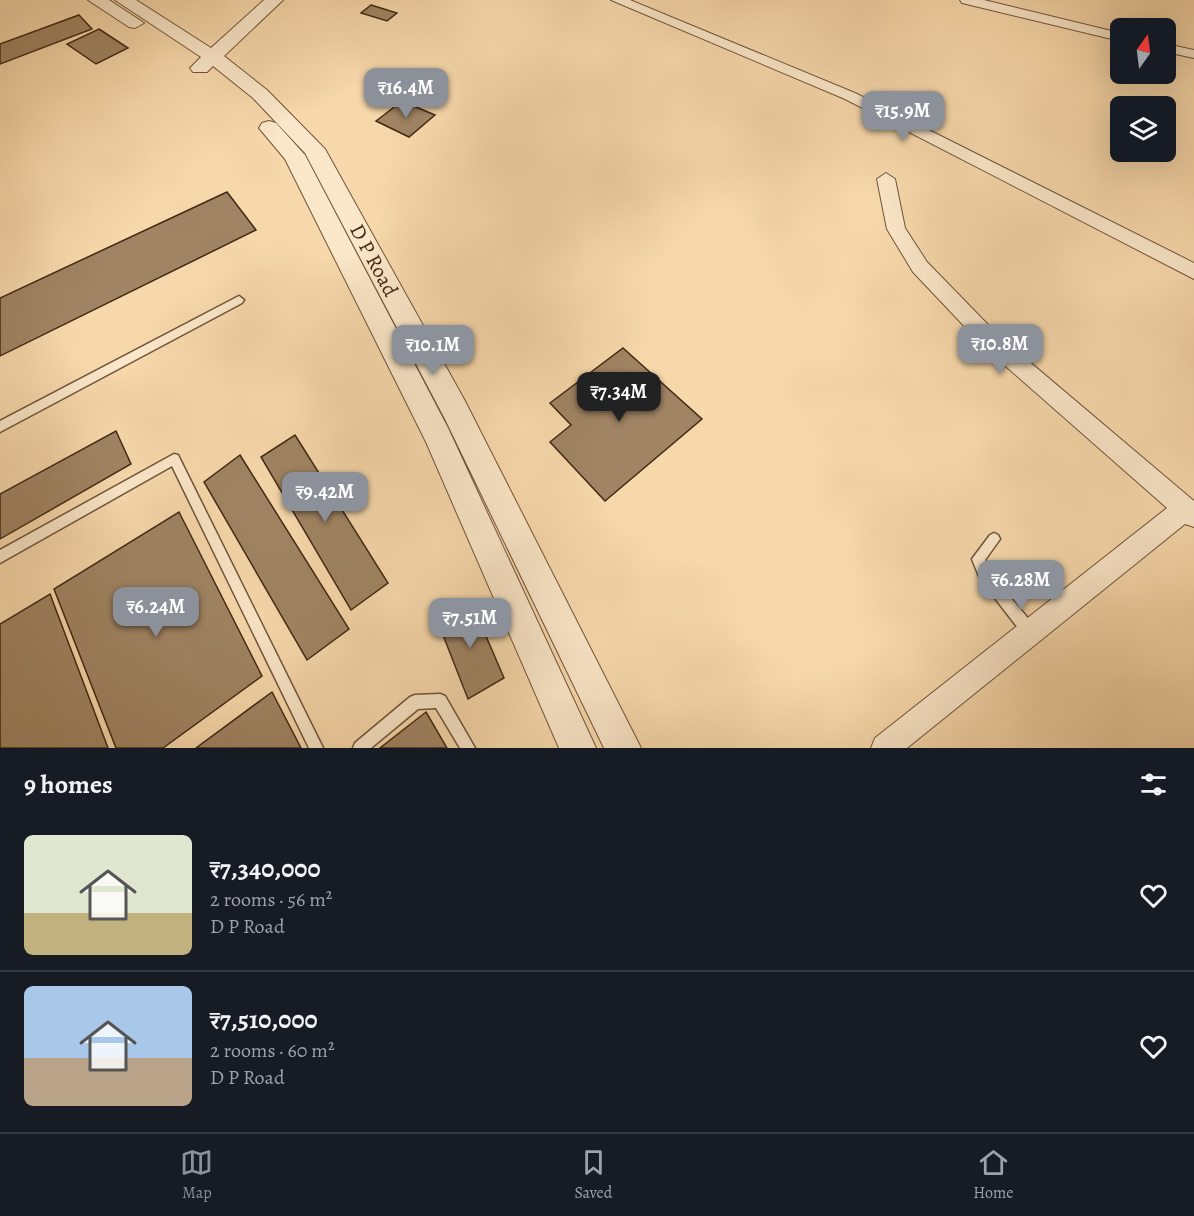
<!DOCTYPE html>
<meta charset="utf-8">
<style>
body{margin:0;font-family:Alegreya,serif;background:#20242c;color:#f1f3f6;height:100vh;display:flex;flex-direction:column;font-size:22px;white-space:nowrap}
*{box-sizing:border-box;margin:0}
p{font-size:20px;color:#9ea1a6}
.icon{flex:none;width:33px;height:33px;fill:none;stroke:currentColor;stroke-width:2;stroke-linecap:round;stroke-linejoin:round}
.map{position:relative;height:748px;overflow:hidden}
.details{display:flex;flex-direction:column;background:#171b24;flex:1}
.details>*{flex:none}
.needle{width:39px;rotate:14deg}
.buttons{position:absolute;left:1110px;top:18px;display:grid;gap:12px}
.buttons a{display:grid;place-items:center;width:66px;height:66px;border-radius:9px;background:#171b24;box-shadow:0 6px 24px #0002;font-size:30px}
.price{position:absolute;translate:-50% -51px;padding:0 14px;border-radius:12px;background:#8c9099;color:#fff;font-size:20px;line-height:39px;filter:drop-shadow(0 2px 3px #0008)}
.price::after{content:'';position:absolute;left:50%;top:36px;width:18px;height:14px;margin-left:-9px;background:inherit;clip-path:polygon(0 0,100% 0,50% 100%)}
.price.on{background:#222;color:#fff}
ul{padding:0;list-style:none}
li{display:flex;align-items:center;gap:18px;height:150px;padding:0 24px}
li+li{border-top:2px solid #363941}
li span{display:grid;place-items:center;flex:none;width:168px;height:120px;border-radius:9px;color:#555}
li>.icon{margin-inline-start:auto}
span .icon{width:72px;height:72px;fill:#fffc;stroke-width:1}
li b{font-size:26px}
h2{display:flex;justify-content:space-between;align-items:center;height:72px;padding:0 24px;font-size:26px}
.tab-bar{display:flex;justify-content:space-around;align-items:center;height:84px;border-top:2px solid #363941;background:#171b24;font-size:16px;color:#9ea1a6}
.tab-bar a{display:grid;justify-items:center;gap:3px}
.tab-bar .on{color:#8c9099}
.map>svg:first-child{display:block}
</style>
<div class="map">
<svg width="1194" height="748" viewBox="0 0 1194 748">
<rect width="100%" height="100%" fill="#f7d8ab"/>
<filter id="stains"><feTurbulence type="fractalNoise" baseFrequency=".00333" numOctaves="4"/><feColorMatrix values="0 0 0 0 .2 0 0 0 0 .09 0 0 0 0 .02 0 0 0 .5 -.17"/></filter>
<radialGradient id="worn" r=".72"><stop offset=".6" stop-color="#630" stop-opacity="0"/><stop offset="1" stop-color="#630" stop-opacity=".3"/></radialGradient>
<path fill="#a08463" stroke="#422814" stroke-width="1.5" d="M371,5L397,13L387,21L361,13Z
M79,15L92,29L0,64V44Z
M99,29L128,48L96,64L67,44Z
M402,101L435,115L409,137L376,121Z
M227,192L256,230L0,356V298Z
M623,348L702,419L605,501L550,442L571,425L550,403Z
M116,431L131,464L0,539V494Z
M295,435L388,583L351,610L261,457Z
M240,455L349,629L307,660L204,482Z
M179,512L262,676L163,748H116L54,589Z
M50,594L108,748H0V624Z
M470,599L504,678L468,699L436,617Z
M272,692L301,748H196Z
M426,712L447,748H380Z"/>
<g fill="none" stroke-linecap="round" stroke-linejoin="round">
<g stroke="#6f543a" stroke-width="3">
<path id="service" d="M239,296L244,300L242,303L0,432V421Z
M174,454L178,455L323,748H309L172,466L0,563V550Z
M994,533L998,535L1000,539L985,560L989,571L1035,627L1037,632L1035,637L1030,639L1025,637L980,579L972,559L990,535Z
M440,694L445,696L475,748H460L436,708L418,709L371,748H353L355,743L410,697L415,695Z"/>
</g>
<g stroke="#6f543a" stroke-width="2">
<path id="minor" d="M611,0H630L855,93L1194,263V279L845,99Z
M960,0H984L1120,33V41L962,3Z
M1166,44L1194,50V58L1166,52Z
M886,173L895,179L905,228L927,262L999,336L1194,501V527L1185,524L907,748H871L875,738L1167,508L985,348L913,272L887,229L877,179Z"/>
</g>
<g stroke="#6f543a" stroke-width="2">
<path id="tertiary" d="M88,0H109L144,23L135,28L129,27Z
M115,0H136L211,48L264,0H283L224,56L267,90L325,149L465,401L641,748H604L445,419L305,153L253,98L213,66L207,72H193L190,68L201,57Z
M269,121L276,123L305,155L448,428L596,748H559L426,442L285,159L259,128L262,123Z"/>
</g>
<use href="#service" fill="#fae6c8" fill-rule="evenodd"/>
<use href="#minor" fill="#fae6c8" fill-rule="evenodd"/>
<use href="#tertiary" fill="#fae6c8" fill-rule="evenodd"/>
</g>
<g text-anchor="middle" dominant-baseline="central" stroke-width="5" stroke-linejoin="round" paint-order="stroke">
<g font-size="21" fill="#422814" stroke="#fae6c8">
<text transform="translate(374 260) rotate(62)">D P Road</text>
</g>
</g>
<rect width="100%" height="100%" filter="url(#stains)"/>
<rect width="100%" height="100%" fill="url(#worn)"/>
</svg>
<div class="buttons">
<a><svg class="needle" viewBox="-14 -14 28 28"><path d="M0-13l5 13h-10z" fill="#e53935"/><path d="M0 13l5-13h-10z" fill="#9ea1a6"/></svg></a>
<a><svg class="icon" aria-label="layers" viewBox="0 0 24 24"><path d="M12 4l9 5-9 5-9-5zM3 14l9 5 9-5"/></svg></a>
</div>
<b class="price" style="left:406px;top:119px">₹16.4M</b>
<b class="price" style="left:903px;top:142px">₹15.9M</b>
<b class="price" style="left:1000px;top:375px">₹10.8M</b>
<b class="price" style="left:433px;top:376px">₹10.1M</b>
<b class="price on" style="left:619px;top:423px">₹7.34M</b>
<b class="price" style="left:325px;top:523px">₹9.42M</b>
<b class="price" style="left:1021px;top:611px">₹6.28M</b>
<b class="price" style="left:156px;top:638px">₹6.24M</b>
<b class="price" style="left:470px;top:649px">₹7.51M</b>
</div>
<section class="details">
<h2>9 homes<svg class="icon" aria-label="filters" viewBox="0 0 24 24"><path d="M4 7h16M4 17h16"/><circle cx="9" cy="7" r="2"/><circle cx="15" cy="17" r="2"/></svg></h2>
<ul>
<li><span style="background:linear-gradient(#dfe7d0 65%,#c2b280 0)"><svg class="icon" aria-label="home" viewBox="0 0 24 24"><path d="M3 11l9-7 9 7M6 9v11h12V9"/></svg></span><div><b>₹7,340,000</b><p>2 rooms · 56 m²</p><p>D P Road</p></div><svg class="icon" aria-label="heart" viewBox="0 0 24 24"><path d="M12 20l-8-8c-3-5 5-10 8-4 3-6 11-1 8 4z"/></svg></li>
<li><span style="background:linear-gradient(#a9c7e8 60%,#b9a48a 0)"><svg class="icon" aria-label="home" viewBox="0 0 24 24"><path d="M3 11l9-7 9 7M6 9v11h12V9"/></svg></span><div><b>₹7,510,000</b><p>2 rooms · 60 m²</p><p>D P Road</p></div><svg class="icon" aria-label="heart" viewBox="0 0 24 24"><path d="M12 20l-8-8c-3-5 5-10 8-4 3-6 11-1 8 4z"/></svg></li>
</ul>
</section>
<nav class="tab-bar">
<a class="on"><svg class="icon" aria-label="map" viewBox="0 0 24 24"><path d="M3 6l6-2 6 2 6-2v14l-6 2-6-2-6 2zM9 4v14M15 6v14"/></svg>Map</a>
<a><svg class="icon" aria-label="saved" viewBox="0 0 24 24"><path d="M7 4h10v16l-5-4-5 4z"/></svg>Saved</a>
<a><svg class="icon" aria-label="home" viewBox="0 0 24 24"><path d="M3 11l9-7 9 7M6 9v11h12V9"/></svg>Home</a>
</nav>
